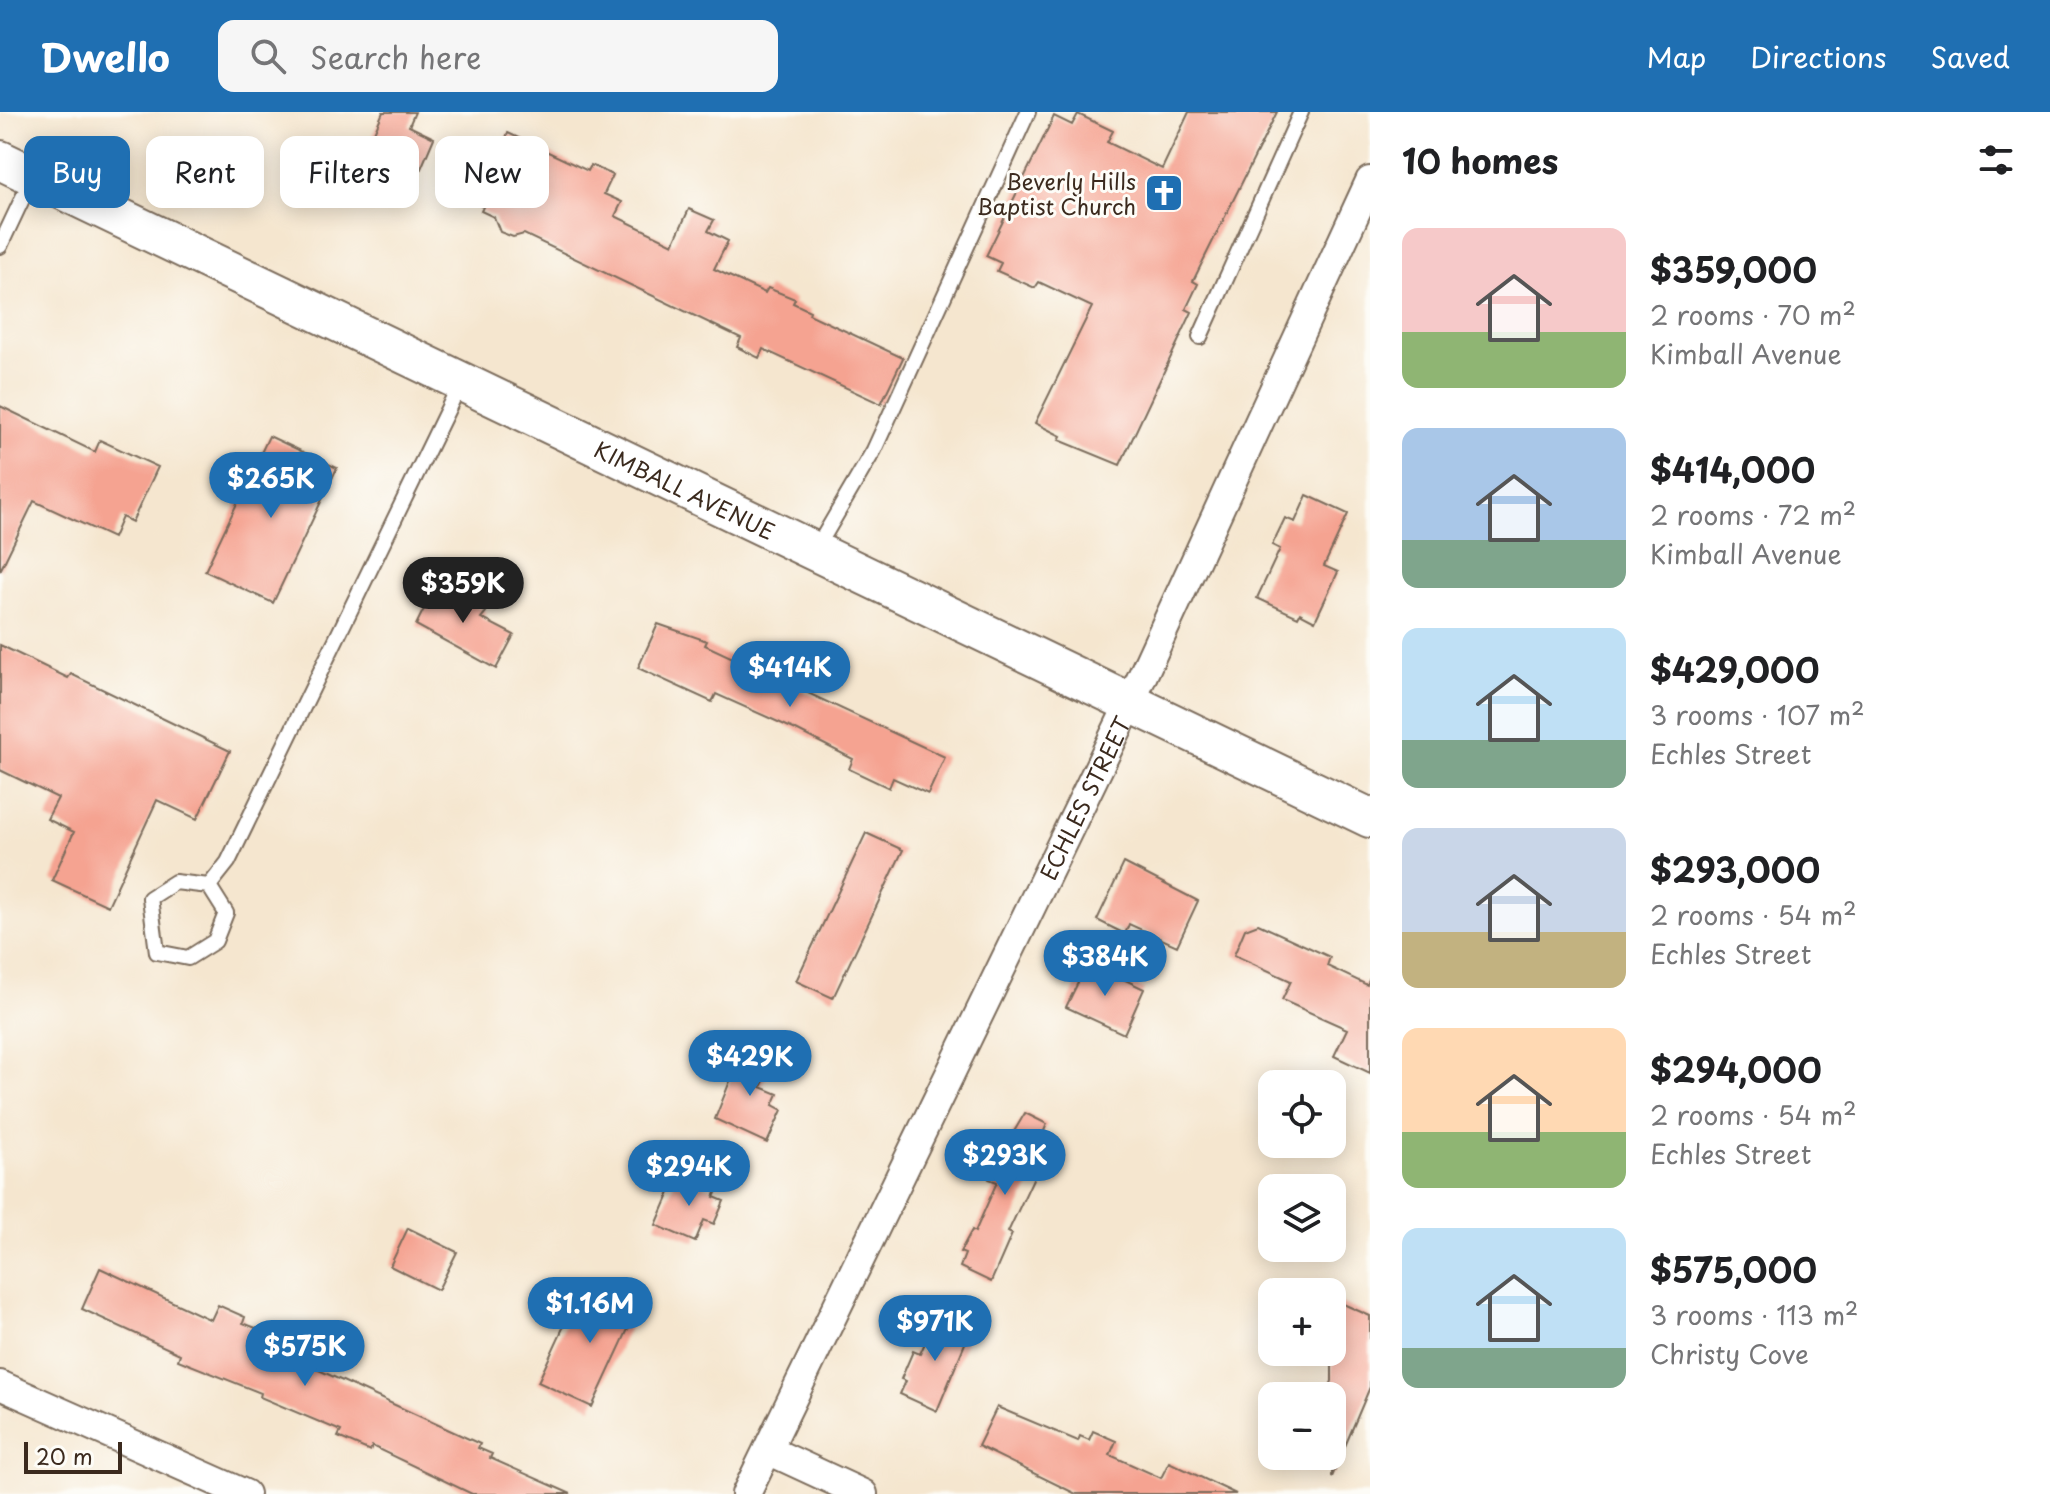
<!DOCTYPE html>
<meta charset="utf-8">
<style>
body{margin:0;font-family:"Playpen Sans",sans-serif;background:#f6f6f6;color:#202124;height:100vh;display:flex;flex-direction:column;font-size:30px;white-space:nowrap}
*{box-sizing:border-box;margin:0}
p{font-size:26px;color:#757577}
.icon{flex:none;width:44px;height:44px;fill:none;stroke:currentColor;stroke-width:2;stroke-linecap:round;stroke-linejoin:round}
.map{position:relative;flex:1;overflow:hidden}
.side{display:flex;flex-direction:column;background:#fff;width:680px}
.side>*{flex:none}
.top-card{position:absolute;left:24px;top:24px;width:760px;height:72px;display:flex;gap:16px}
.buttons{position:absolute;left:1258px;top:958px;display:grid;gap:16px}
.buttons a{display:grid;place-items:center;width:88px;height:88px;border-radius:16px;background:#fff;box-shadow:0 4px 20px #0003;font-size:40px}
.scale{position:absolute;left:24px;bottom:20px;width:98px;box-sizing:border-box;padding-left:8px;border:4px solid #3b2a1e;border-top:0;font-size:22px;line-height:28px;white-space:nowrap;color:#3b2a1e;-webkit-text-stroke:6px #fdfcf7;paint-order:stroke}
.price{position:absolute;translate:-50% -68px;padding:0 18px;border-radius:28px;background:#1f6fb2;color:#fff;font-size:26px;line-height:52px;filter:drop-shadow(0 2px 4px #0008)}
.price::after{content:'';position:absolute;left:50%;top:48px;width:24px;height:18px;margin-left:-12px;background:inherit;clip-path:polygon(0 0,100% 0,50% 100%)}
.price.on{background:#222;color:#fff}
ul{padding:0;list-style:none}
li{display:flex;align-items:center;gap:24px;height:200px;padding:0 32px}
li span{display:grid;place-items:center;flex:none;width:224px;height:160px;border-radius:16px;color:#555}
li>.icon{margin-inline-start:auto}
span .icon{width:96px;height:96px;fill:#fffc;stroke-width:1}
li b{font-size:34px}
h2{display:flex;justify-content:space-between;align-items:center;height:96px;padding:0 32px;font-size:34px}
.pill{padding:0 28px;border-radius:16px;background:#fff;box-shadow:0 4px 20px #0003;font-size:28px;line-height:72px}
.pill.on{background:#1f6fb2;color:#fff}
header{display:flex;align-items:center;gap:48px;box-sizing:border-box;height:112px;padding:0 40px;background:#1f6fb2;color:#fff}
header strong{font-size:38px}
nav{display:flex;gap:44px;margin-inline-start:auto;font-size:28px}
.search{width:560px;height:72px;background:#f6f6f6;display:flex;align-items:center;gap:20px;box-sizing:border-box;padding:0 28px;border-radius:16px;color:#757577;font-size:30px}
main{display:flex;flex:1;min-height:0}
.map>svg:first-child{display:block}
</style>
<header>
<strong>Dwello</strong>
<div class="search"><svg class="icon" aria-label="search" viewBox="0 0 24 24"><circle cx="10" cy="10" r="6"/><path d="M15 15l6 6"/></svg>Search here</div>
<nav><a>Map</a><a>Directions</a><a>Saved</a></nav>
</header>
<main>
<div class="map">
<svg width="1370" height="1382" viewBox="0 0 1370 1382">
<rect width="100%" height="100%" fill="#fdfcf7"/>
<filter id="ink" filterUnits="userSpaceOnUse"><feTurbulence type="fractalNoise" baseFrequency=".0125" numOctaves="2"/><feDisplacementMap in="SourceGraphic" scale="16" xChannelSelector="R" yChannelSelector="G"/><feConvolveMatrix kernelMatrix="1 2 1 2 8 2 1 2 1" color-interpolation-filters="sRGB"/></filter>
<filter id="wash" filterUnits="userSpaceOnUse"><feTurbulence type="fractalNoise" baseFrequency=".006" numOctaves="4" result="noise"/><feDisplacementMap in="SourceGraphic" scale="32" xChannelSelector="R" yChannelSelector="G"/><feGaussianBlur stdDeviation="1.8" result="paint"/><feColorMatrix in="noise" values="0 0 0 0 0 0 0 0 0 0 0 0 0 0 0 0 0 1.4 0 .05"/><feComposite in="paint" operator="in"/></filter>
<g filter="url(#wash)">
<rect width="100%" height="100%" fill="#f5e6cf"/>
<g id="blocks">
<path fill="#f5a391" d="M383,0H415L409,14L434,26L420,59L415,57L409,71L373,55L384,29L373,23Z
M1189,0H1277L1193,169L1198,172L1186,197L1192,200L1120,353L1059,328L1061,324L1035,311L1092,195L1039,170L1035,176L997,159L1001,151L986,144L1054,4L1072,13L1078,2L1113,19L1107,30L1162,57Z
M508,21L588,59L591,53L613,63L604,82L622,90L615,104L673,132L689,97L714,108L708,119L728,129L714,157L765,181L768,176L795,187L793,191L810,199L809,202L903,246L881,292L763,237L759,246L737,235L741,226L524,122L513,125L500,120L494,105L481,99L483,95L477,92Z
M0,294L95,340L100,328L158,355L132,410L122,405L113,426L34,389L0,459Z
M269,324L337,356L273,491L205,459Z
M1307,383L1348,402L1324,454L1338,460L1315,509L1300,501L1298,505L1257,486L1280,437L1272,433L1285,406L1295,410Z
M439,466L470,481L466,489L486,500L481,506L514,523L496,557L416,513Z
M658,512L707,529L705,533L945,645L928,682L893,666L889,676L849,657L853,647L796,618L716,582L712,590L638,556Z
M0,533L68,566L71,562L230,639L197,707L157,688L108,794L52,768L74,720L47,707L58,686L0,658Z
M866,721L903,738L833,886L796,869Z
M1124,751L1198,789L1177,834L1129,812L1125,822L1097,808Z
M1258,812L1330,845L1327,854L1367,873L1370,866V961L1334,944L1347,917L1282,888L1291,869L1234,843L1245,817Z
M1088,850L1144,877L1124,922L1066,895Z
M744,934L774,948L761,975L778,982L773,993L782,998L767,1031L715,1007Z
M1025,1001L1047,1012L1038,1033L1047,1037L1008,1120L1012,1122L991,1170L960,1155L965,1142L960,1140L972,1118L975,1120L997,1070L989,1067L995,1054L990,1051L1000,1030L1006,1033Z
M678,1062L717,1079L714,1085L724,1089L714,1112L704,1108L695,1130L656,1113Z
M408,1116L457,1140L438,1178L390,1154Z
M100,1156L211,1208L218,1193L245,1205L243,1211L256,1216L251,1227L480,1332L478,1336L492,1342L490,1346L571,1382H472L372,1334L370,1339L338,1325L341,1319L260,1285L261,1281L178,1248L180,1242L82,1197Z
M606,1170L642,1187L592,1295L538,1270L574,1192L592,1200Z
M1332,1187L1370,1204V1275L1332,1365V1284H1326L1332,1269Z
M938,1202L971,1217L937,1299L900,1282L906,1269L901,1267L913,1239L920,1242Z
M997,1295L1078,1329L1080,1324L1089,1328L1093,1319L1116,1329L1110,1343L1161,1366L1169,1350L1236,1382H1076L978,1334Z"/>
</g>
</g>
<g filter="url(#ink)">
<use href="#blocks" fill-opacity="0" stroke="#7c6c5c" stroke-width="2"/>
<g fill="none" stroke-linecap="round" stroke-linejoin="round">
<g stroke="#7c6c5c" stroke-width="18">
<path id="service" d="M0,134L33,64
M1200,225L1301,0
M815,439L874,338L1028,0
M209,774L226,801L215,829L188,846L157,840L150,786L175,770L209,774L228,750L461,270"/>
</g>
<g stroke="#7c6c5c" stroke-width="32">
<g id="minor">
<path d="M0,1273L245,1382"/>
<path d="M768,1338L863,1382"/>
<path id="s1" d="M746,1382L1130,591L1370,69"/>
</g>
</g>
<g stroke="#7c6c5c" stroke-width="42">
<g id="secondary">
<path id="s2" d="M0,48L1370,706"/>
</g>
</g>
<use href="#service" stroke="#fff" stroke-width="14"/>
<use href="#minor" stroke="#fff" stroke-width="28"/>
<use href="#secondary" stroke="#fff" stroke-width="38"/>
</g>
</g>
<defs>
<g id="church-square" transform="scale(2)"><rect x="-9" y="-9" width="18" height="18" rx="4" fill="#1f6fb2" stroke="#fdfcf7"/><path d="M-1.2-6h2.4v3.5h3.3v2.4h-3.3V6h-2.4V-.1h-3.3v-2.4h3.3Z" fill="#fff"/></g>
</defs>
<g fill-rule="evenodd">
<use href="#church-square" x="1164" y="81"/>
</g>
<g text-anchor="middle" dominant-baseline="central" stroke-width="6" stroke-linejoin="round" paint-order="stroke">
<g font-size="22" fill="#3b2a1e" stroke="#fdfcf7" text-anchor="end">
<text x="1136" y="68">Beverly Hills<tspan x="1136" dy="25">Baptist Church</tspan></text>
</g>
<g font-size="22" fill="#3b2a1e" stroke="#fdfcf7">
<text stroke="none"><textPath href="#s2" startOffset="760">KIMBALL AVENUE</textPath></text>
<text stroke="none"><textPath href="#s1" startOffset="774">ECHLES STREET</textPath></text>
</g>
</g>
</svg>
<div class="buttons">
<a><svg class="icon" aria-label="locate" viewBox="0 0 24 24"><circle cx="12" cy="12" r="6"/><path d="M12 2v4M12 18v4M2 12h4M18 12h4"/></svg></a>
<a><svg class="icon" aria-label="layers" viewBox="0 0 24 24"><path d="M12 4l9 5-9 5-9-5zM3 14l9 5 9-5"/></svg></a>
<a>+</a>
<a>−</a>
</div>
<div class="scale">20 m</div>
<b class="price" style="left:271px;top:408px">$265K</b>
<b class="price on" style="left:463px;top:513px">$359K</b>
<b class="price" style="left:790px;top:597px">$414K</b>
<b class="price" style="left:1105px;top:886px">$384K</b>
<b class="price" style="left:750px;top:986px">$429K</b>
<b class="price" style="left:1005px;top:1085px">$293K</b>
<b class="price" style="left:689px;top:1096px">$294K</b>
<b class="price" style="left:590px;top:1233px">$1.16M</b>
<b class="price" style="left:935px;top:1251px">$971K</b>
<b class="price" style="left:305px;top:1276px">$575K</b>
<div class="top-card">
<a class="pill on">Buy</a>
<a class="pill">Rent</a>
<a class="pill">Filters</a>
<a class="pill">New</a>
</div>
</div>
<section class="side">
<h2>10 homes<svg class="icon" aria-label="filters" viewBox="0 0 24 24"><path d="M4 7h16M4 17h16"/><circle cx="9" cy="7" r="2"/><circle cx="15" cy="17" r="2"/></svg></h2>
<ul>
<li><span style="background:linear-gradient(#f6c9c9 65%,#8fb573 0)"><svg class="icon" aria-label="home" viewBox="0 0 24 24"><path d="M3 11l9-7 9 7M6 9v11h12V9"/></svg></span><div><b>$359,000</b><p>2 rooms · 70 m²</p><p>Kimball Avenue</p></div></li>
<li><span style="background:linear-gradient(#a9c7e8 70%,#7fa58c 0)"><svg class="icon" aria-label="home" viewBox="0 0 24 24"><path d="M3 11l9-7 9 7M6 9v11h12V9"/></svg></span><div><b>$414,000</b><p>2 rooms · 72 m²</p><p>Kimball Avenue</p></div></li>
<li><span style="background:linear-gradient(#bfe0f5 70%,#7fa58c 0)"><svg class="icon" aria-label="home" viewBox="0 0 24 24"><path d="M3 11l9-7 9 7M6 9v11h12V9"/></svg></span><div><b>$429,000</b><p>3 rooms · 107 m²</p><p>Echles Street</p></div></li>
<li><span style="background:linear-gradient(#c9d6e8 65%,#c2b280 0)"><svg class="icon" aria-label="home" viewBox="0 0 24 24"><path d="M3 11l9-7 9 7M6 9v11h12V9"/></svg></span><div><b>$293,000</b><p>2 rooms · 54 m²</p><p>Echles Street</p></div></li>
<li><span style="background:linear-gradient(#ffd9b3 65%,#8fb573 0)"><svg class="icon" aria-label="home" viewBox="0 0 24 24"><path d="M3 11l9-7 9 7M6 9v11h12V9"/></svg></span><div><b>$294,000</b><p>2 rooms · 54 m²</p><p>Echles Street</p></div></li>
<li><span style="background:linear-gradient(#bfe0f5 75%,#7fa58c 0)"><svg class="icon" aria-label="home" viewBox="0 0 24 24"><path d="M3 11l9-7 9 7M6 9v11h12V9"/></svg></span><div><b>$575,000</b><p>3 rooms · 113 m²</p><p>Christy Cove</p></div></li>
</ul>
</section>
</main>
